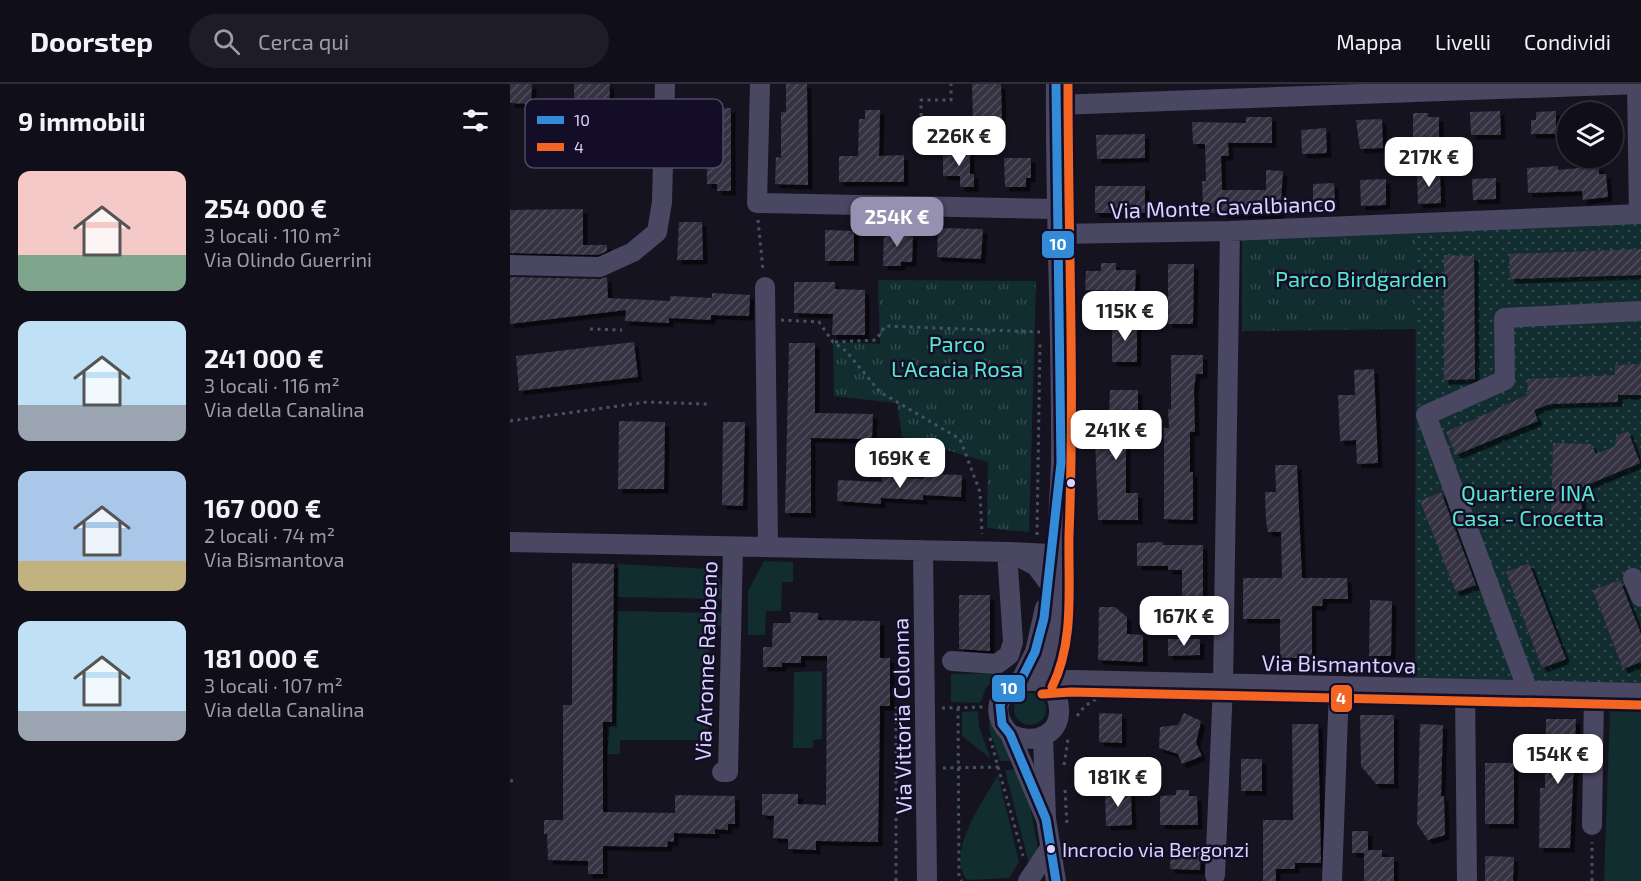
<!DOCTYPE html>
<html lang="it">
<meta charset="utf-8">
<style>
body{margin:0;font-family:"Exo 2",sans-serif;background:#1e1c26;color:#f1f3f6;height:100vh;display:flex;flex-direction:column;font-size:22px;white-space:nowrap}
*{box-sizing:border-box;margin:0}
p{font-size:20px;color:#9c9ca2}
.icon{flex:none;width:33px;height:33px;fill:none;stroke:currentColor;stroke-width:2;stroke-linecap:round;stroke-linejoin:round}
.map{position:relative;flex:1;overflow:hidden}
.details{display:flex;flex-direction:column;background:#100e19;width:510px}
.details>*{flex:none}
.controls{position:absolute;left:1047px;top:18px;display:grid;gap:12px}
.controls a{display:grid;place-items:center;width:66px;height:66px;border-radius:50%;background:#100e19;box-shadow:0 2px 4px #0004,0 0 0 2px #302e38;font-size:30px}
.price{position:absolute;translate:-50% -51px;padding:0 14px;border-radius:12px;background:#fff;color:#222;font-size:20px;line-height:39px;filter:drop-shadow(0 2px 3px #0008)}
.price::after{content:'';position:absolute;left:50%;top:36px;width:18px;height:14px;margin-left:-9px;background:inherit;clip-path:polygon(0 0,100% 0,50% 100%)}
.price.active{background:#9690b1;color:#fff}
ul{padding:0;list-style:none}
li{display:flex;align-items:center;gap:18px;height:150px;padding:0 18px}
li span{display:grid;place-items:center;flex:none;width:168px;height:120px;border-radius:12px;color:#555}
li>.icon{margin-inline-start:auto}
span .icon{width:72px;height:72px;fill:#fffc;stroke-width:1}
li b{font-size:26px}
h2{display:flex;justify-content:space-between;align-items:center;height:72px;padding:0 18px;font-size:26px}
header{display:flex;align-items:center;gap:36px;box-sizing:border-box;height:84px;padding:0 30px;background:#100e19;border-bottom:2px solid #302e38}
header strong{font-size:28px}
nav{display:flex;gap:33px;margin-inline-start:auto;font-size:21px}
.search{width:420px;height:54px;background:#1e1c26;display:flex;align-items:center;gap:15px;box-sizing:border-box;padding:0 21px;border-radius:33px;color:#9c9ca2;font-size:22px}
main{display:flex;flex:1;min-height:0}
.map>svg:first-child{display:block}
</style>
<header>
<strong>Doorstep</strong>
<div class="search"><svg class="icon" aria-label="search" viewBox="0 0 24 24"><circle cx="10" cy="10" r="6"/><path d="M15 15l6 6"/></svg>Cerca qui</div>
<nav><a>Mappa</a><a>Livelli</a><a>Condividi</a></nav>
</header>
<main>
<section class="details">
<h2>9 immobili<svg class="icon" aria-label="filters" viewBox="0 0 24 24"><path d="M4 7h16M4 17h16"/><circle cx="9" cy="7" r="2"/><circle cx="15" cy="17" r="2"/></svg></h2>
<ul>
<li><span style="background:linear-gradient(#f6c9c9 70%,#7fa58c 0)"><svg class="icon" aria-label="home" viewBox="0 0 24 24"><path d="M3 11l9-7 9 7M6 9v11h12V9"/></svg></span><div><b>254 000 €</b><p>3 locali · 110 m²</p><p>Via Olindo Guerrini</p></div></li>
<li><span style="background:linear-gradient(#bfe0f5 70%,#9aa5b1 0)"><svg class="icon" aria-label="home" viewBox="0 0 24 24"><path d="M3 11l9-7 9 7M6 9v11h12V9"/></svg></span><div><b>241 000 €</b><p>3 locali · 116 m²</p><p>Via della Canalina</p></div></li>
<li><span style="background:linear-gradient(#a9c7e8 75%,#c2b280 0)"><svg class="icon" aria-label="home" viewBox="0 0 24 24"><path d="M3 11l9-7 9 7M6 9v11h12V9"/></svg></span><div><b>167 000 €</b><p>2 locali · 74 m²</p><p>Via Bismantova</p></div></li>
<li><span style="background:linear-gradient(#bfe0f5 75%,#9aa5b1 0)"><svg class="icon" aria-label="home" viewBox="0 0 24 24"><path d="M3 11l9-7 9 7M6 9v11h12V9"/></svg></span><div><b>181 000 €</b><p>3 locali · 107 m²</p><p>Via della Canalina</p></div></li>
</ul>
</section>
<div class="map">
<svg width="1131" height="797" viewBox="0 0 1131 797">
<defs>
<pattern id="park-tufts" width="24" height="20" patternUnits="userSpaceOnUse" patternTransform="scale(1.5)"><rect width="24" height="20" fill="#112d30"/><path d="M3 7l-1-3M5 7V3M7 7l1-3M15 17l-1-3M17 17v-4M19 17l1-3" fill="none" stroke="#334b4f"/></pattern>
<pattern id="garden-dots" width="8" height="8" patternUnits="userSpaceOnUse" patternTransform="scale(1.5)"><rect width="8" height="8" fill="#112d30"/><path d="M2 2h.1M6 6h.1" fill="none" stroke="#334b4f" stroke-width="1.8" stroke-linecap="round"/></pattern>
<pattern id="building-hatch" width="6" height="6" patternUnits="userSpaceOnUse" patternTransform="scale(1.5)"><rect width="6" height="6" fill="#343143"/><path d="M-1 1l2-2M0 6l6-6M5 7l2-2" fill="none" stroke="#514e5f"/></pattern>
<filter id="shadow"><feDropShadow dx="4.5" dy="4.5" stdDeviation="0" flood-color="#0009"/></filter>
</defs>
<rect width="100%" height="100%" fill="#161321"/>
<path fill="#112d30" d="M254,477L283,478V498H272L271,527H256L255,551H238V507Z
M108,480L199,485L209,493L214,515L107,513Z
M107,527L214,529V542H199L198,671H191L189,656H110V670H97L100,640L106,639Z
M312,587V655L303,656V664H283L284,588Z
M488,589L476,604L470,619L441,618V590Z
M504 625a16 16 0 1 1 32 0a16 16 0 1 1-32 0Z
M1100,625H1131V797H1094Z
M468,627L469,643L481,675L452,652V628Z
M480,627L506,677H490L479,645Z
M495,686H509L518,711L528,765L520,784Z
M488,691L509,778L499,794L457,796C435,769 474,716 488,691Z"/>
<path fill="url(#park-tufts)" d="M906,139V245L732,247V146Z
M368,196L526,197L519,448L477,444L478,378L392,353L387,319L324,312L323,258L370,260Z"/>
<path fill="url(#garden-dots)" d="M1131,130V599L905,596L906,139Z"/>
<path fill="url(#building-hatch)" filter="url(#shadow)" d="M0,0H22L21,20L0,19Z
M64,0H100L99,29H64Z
M276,0H297L298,101L265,100L266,73L271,74V28H276Z
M462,0H491L492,40H463Z
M221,24V107H207V100H197L196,25Z
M355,26H370L369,72L394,71V98H329V72H348L349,35H355Z
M990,27L991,51H961L960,28Z
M1046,27V50H1021V36H1026V28Z
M903,29H918V33H929V56H903Z
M736,33H762V59H718L719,72H711L712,106H756V86L773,87L770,131L701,129V124H693L692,97H696L695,60H683L682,38L736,39Z
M872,35L873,64L850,65L846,36Z
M816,44L817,69L792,70L791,46Z
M635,50V74L587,75L586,51Z
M433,67H460V90H464V103H450V92H433Z
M494,74H521V94H516V103H495Z
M1048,82V86L1089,82V90H1096L1098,113L1073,116L1072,107L1018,109L1017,84Z
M930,89L931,119L908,120L907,90Z
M986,94V115L963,116L962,95Z
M876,95V121L851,122L850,96Z
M824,99L825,122L803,123V100Z
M585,102H635V129H585Z
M73,125V161H97V167L88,171L0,169V126Z
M169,138H192L193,176H167Z
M428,144L473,145L471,175L427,173Z
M315,146L344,147V177H315Z
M374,146H391V150L403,151L402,178H391V182H373Z
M1131,165V191L1000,195L999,170Z
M934,171L964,172L965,295L934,296Z
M591,179H606V186H626L625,207L575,206L576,187H591Z
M658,180H684L683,240H658Z
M0,193L90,195L97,193L98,214L160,217V212L202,214V209L240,211L239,232L201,231V236L159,234V239L115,237L116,226L0,240Z
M284,198H325V205L355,206V251H322L323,230L284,229Z
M627,238V278H602V239Z
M124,258L128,293L9,307L6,272Z
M279,259H305V329L363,330L362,355L301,354V429H275Z
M661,271H693V290H686L684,306L685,348H680V388H683V436L654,435V344H659L658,325H661Z
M1131,280V311H1108V318L1040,320L1024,326L1028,337L946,371L936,348L1017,311L1018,295L1105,291V281Z
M864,285L868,379L847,380L846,356L830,357L828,311H845L844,286Z
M600,306H628V332H616V409H628V436H588L585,353H598Z
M109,337L155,338L154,405H108Z
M213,338H235L233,422L212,421Z
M1118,347L1130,379L1072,403L1071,437L1041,438L1043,359L1081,360L1086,370L1105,362L1106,352Z
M765,381H787L792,494H837L838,515H813L812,522H802V574H770V535H733V494H772L771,448H758L756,437L755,408H766Z
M414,390L452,391L451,413L413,411V416L371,414V420L327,417L328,396L372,398V393L414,395Z
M931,408L966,501L946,508L910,417Z
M653,458V461H693V529H672V486H658V482H627V459Z
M62,479L104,480L102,638H93V728L165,729V711L225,712V740H218V746L205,745V750L164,749V758L158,757L157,763L93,762V790H78V777L38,776L37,750H34V736H53V621H62Z
M1019,479L1056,575L1032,584L996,488Z
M1110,496L1131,550V578L1113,585L1083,506Z
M449,511H480V567L449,565Z
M860,516L882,517L881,572H859Z
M589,523H605L617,533V550L633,551V578L588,576Z
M280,528L308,529V536L370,537V574H380V622H370L368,758L306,757V766L278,765V755L263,754L264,732L252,731V710H288V720L316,721L317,572H291V579H272V583H253V563H262L263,539H281Z
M658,555H690V571L658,572Z
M589,629L612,630V659L589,658Z
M674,629L691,637L686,659L692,672L672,680L668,670L649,664L650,643L668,641Z
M850,631H884V700H866L851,682Z
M1036,635H1066L1060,764H1029L1030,704H1035Z
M782,640H808L811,779H785V785H766V797H753V736H783Z
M910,640L933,641L931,712H934L935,751L918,756L907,740Z
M731,675H752V707H731Z
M975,679H1004V740H975Z
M666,706H679V712H687L688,741H650V712L666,711Z
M595,707H621L622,741L596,742Z
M842,747H858V766H872V773H884V797H854V769H842Z
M661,767L691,768L690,786L660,785Z
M975,772L1004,773L1003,797H975Z"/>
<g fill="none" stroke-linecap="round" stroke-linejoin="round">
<path stroke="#445263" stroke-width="3" stroke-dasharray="3 4.5" stroke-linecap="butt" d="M411,47V16H441V0
M248,136L253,186
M271,236L309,238L323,258L336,267L370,308L450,355L470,408L472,450
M80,245L112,246
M325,258L366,256L375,242L530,248
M0,337L137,318L197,320
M527,451L530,257
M432,624L473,623
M448,624L449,793L452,797
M567,632L575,622L586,615
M480,654L513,772
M554,681L558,655
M386,684H399
M433,684L489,683
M0,697L5,696
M555,706L557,741
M386,797V624H398
M1082,797V758"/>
<path stroke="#4a4762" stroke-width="20" d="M250,0L247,119L547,125
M1127,0L1129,130
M546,21L1129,0
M548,150L720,147L1131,130
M0,181L90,183L123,168L147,148L152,118L155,0
M255,203L258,463
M0,458L500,468L540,470L546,476
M413,466L417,797
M505,471L526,482L538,498
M1123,494L1131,513
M442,577L487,580L499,571L503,558L497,468
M510,598L525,568L535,524
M531,598C550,570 546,508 547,474C547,442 550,410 551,378C552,252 545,126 546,0
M531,598L561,596L1131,609
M955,605L957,797
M1018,607L916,331L995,296L994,234L1131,227
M500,650C521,661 551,653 549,625C546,570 457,605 500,650L536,735
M533,652L536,735L546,797
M212,688H218L223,463
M1082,741L1084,608
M705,791L713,601L720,147
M518,797L540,764
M822,797L829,604"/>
<g stroke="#130d27" stroke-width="14">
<path id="bus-1" d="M546,0L551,379L534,534L525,568L510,598L499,604L490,621L492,640L500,650L536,735L546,797"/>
</g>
<g stroke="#130d27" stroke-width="14">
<path id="bus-2" d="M542,603C565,557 558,502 559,451C565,301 558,151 558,0
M532,610L561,608L1131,621"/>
</g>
<use href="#bus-1" stroke="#338bd7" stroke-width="9"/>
<use href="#bus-2" stroke="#f26522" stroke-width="9"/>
</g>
<g fill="#dbd3ff" stroke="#130d27" stroke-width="2">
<circle cx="561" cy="399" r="5"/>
<circle cx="541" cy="765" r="5"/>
</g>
<g text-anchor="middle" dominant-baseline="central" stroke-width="5" stroke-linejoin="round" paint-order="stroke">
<g font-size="20" fill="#dbd3ff" stroke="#130d27" text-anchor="start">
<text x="552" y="765">Incrocio via Bergonzi</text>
</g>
<g font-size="22" fill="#dbd3ff" stroke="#130d27">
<text transform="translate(713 122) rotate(-2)">Via Monte Cavalbianco</text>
<text transform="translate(195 577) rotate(-88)">Via Aronne Rabbeno</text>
<text transform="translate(829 579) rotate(1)">Via Bismantova</text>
<text transform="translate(391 632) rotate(-91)">Via Vittoria Colonna</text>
</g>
<g font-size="22" fill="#55eace" stroke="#130d27">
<text x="851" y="194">Parco Birdgarden</text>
<text x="447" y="259">Parco<tspan x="447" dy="25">L'Acacia Rosa</tspan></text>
<text x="1018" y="408">Quartiere INA<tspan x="1018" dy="25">Casa - Crocetta</tspan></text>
</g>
</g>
<rect x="15" y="15" width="198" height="69" rx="9" fill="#130d27" stroke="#4f4868" stroke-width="1.5"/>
<rect x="27" y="32" width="27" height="8" fill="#338bd7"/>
<rect x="27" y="59" width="27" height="8" fill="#f26522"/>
<g font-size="16" fill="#dbd3ff">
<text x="64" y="42">10</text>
<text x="64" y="69">4</text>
</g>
<g stroke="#130d27" stroke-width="2">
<rect x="531" y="146" width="34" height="29" rx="6" fill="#338bd7"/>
<rect x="481" y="590" width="35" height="29" rx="6" fill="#338bd7"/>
<rect x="820" y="600" width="23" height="29" rx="6" fill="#f26522"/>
</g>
<g font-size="16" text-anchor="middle" font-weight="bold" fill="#fff">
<text x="548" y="166">10</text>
<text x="499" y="610">10</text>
<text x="831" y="620">4</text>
</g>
</svg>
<div class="controls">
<a><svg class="icon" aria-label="layers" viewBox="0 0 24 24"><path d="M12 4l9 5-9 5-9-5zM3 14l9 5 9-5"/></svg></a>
</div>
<b class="price" style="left:449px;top:83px">226K €</b>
<b class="price" style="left:919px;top:104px">217K €</b>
<b class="price active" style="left:387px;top:164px">254K €</b>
<b class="price" style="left:615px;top:258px">115K €</b>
<b class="price" style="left:606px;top:377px">241K €</b>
<b class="price" style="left:390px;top:405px">169K €</b>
<b class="price" style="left:674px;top:563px">167K €</b>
<b class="price" style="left:1048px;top:701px">154K €</b>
<b class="price" style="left:608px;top:724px">181K €</b>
</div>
</main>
